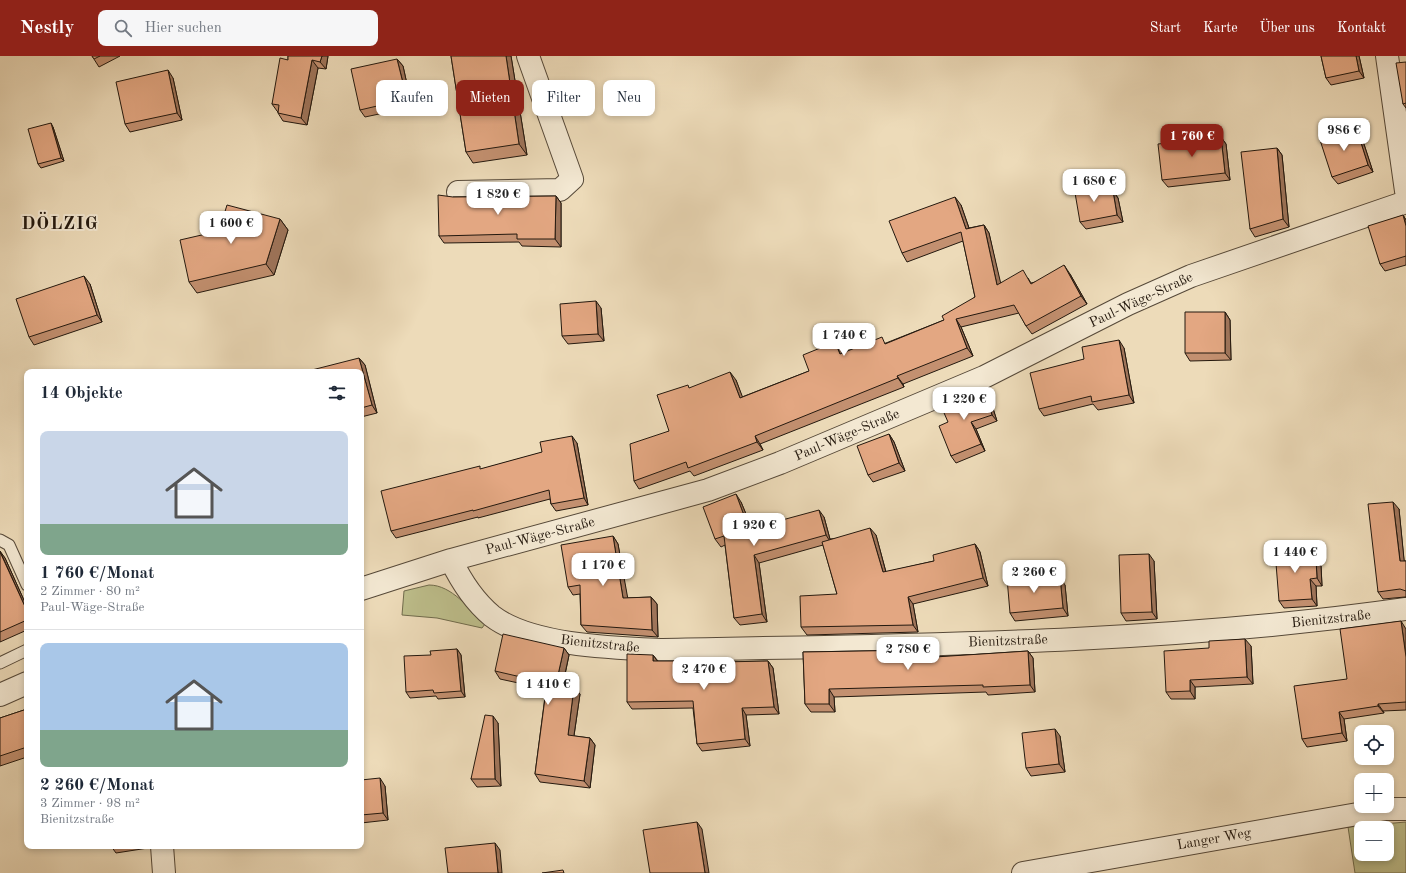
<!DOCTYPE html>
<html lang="de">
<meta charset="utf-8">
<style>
body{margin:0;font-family:"Old Standard TT",serif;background:#f6f6f7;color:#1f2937;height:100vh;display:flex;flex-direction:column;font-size:15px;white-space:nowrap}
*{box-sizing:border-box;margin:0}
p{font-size:13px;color:#747a83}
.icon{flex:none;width:22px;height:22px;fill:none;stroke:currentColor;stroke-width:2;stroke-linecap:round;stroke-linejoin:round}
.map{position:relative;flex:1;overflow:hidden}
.drawer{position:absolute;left:24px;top:313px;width:340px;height:480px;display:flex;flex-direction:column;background:#fff;border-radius:8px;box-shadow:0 2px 6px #0003}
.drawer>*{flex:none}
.hud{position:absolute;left:376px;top:24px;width:380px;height:36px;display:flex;gap:8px}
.controls{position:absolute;left:1354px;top:669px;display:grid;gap:8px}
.controls a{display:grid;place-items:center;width:40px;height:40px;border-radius:8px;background:#fff;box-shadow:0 2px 6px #0003;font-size:20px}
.price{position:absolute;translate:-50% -34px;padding:0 9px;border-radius:8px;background:#fff;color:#222;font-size:13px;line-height:26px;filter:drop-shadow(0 1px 2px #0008)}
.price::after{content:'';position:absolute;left:50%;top:24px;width:12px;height:9px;margin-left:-6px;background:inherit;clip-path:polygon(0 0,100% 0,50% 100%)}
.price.selected{background:#8f2418;color:#fff}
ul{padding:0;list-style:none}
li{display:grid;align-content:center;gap:8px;height:212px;padding:0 16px}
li+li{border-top:1px solid #e0e1e3}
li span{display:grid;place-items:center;height:124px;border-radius:8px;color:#555}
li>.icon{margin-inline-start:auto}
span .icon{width:72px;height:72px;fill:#fffc;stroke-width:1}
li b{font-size:17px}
h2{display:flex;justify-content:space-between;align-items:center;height:48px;padding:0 16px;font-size:17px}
.chip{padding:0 14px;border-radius:8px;background:#fff;box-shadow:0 2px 6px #0003;font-size:14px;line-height:36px}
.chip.selected{background:#8f2418;color:#fff}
header{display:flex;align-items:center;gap:24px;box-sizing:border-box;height:56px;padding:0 20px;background:#8f2418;color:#fff}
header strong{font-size:19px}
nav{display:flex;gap:22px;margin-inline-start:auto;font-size:14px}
.search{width:280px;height:36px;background:#f6f6f7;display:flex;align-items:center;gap:10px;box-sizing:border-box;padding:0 14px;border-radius:8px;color:#747a83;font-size:15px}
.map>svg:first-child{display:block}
</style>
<header>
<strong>Nestly</strong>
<div class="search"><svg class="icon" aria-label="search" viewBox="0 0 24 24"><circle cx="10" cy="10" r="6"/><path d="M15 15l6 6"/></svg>Hier suchen</div>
<nav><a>Start</a><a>Karte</a><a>Über uns</a><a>Kontakt</a></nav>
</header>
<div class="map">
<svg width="1406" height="817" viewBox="0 0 1406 817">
<rect width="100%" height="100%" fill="#eddbb9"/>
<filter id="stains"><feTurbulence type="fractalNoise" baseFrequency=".005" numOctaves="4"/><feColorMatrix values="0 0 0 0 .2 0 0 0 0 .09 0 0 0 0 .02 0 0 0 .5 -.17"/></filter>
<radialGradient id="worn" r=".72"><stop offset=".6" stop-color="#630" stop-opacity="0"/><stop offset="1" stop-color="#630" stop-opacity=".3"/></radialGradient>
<path fill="#bdbe8b" stroke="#706b4c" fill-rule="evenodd" d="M429,529C452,529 469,553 485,568L482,572L437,562L402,559L404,535Z
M1406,766V817H1355L1348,771ZM1361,772H1387V798H1361Z"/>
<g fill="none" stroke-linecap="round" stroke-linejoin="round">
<g stroke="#564939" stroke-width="13">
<path id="service" d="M0,484L9,489L27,529
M0,607L27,594"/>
</g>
<g stroke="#564939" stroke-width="24">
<path id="minor" d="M1387,0L1406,135
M458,136L560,134L572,123L528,0
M451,504C461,525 474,545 492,560C531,590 615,592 663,594C911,589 1161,588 1406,553
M361,533L451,504L708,434L780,407L984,321L1128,248L1191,220L1406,146
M0,639L27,627
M162,790L164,817
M1023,817L1386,753H1406"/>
</g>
<use href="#service" stroke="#f3e8d2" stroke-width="11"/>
<use href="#minor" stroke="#f3e8d2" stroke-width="22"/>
</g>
<path fill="#c39070" stroke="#23180e" d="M92,0H120L99,11Z
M288,0H328L326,13L318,12L307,69L283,65L278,57V56L277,55L272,48L288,4Z
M451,0H511L527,99L473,107L466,96Z
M1321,0H1359L1364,22L1331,29L1326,22Z
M397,3L403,10L412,51L365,61L360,54Z
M1406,6V52L1403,48Z
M173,22L182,64L130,76L125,68Z
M53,71L64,105L41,112L38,108Z
M1361,79L1373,116L1338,128L1332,121Z
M1221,81L1226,88L1230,124L1168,131L1162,124Z
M1277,92L1282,99L1289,171L1255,181L1250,173Z
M1099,135L1100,137L1113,135L1118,142L1123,166L1086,173L1080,166Z
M556,140L561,147V191L522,190L519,186L444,187L439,180L453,141Z
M961,149L969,172L984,169L989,177L1000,227L1028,222L1031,227L1070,218L1087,248L1032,278L1026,270L1019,257L961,271L973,300L903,328L904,331L760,388L763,394L694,420L690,415L639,433L634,425L669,375L690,332L736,324L742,341L809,315L841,294L842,297L886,287L944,264L975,241L963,185L907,206L902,197Z
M1403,159L1406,164V209L1385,215L1380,208Z
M280,163L288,174L274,219L197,237L189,226Z
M90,228L102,266L34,289L29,281Z
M601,252L604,285L568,288L562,280Z
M1225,256L1230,264L1231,304L1190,305L1185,297Z
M1124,292L1134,347L1098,354L1093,348L1044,360L1039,353L1084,303Z
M359,302L365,309L377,357L361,361V316Z
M989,340L997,365L976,373L985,395L956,407L951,400L948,366Z
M889,378L894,386L905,415L873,426L868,419Z
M577,387L588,449L556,455L551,448L550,443L478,462V461L396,482L391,475L482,413Z
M741,446L752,472L824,461L830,483L876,479L886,516L934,505L975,488L980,496L988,530L913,548L918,576L807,579L801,571L837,538L823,489L759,507L767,566L740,569L734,562L725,489L721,491L715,483Z
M1399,453L1404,505H1406V541H1405L1383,543L1378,536Z
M613,480L618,488L627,542L651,541L657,548L658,581L587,576L581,569L580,538L573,539L568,531Z
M1309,492L1314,500V503L1321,510L1322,530H1316L1317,550L1284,552L1279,545Z
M0,496L5,502L27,551V574L0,586Z
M1154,505L1157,563L1126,565L1121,557Z
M1033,520L1036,523L1065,529L1068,560L1015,565L1010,557Z
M1406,573V654L1383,655L1384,657L1344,663L1347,685L1307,691L1302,683L1347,623Z
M1251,590L1253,628L1195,631V643H1171L1166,636Z
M564,592L569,599L563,629L580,638L574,680L590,682L595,689L590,732L540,726L535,718L546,633L500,623L495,615Z
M457,593L461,599L465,641L438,643L436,640L410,642L406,636L431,599Z
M918,594L923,602L1028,595L1033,602L1035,636L988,639L986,636L834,641L835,656H811L805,648L803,596Z
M653,599L658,605H676L677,607L768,605L773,612L779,658L746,659L750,690L702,695L697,688L693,652L632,653L627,646Z
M27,653V701L0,710V662Z
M498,667L501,730L477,731L471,723Z
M1060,680L1065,716L1031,720L1026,712Z
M361,724L385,730L388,764L361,767Z
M111,790H147L148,792L116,797Z"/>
<path fill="#9f755b" stroke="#23180e" d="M322,0H328L326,13L320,6Z
M506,0H511L527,99L519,88Z
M1356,0H1359L1364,22L1359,15Z
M397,3L403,10L412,51L407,43Z
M312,4L318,12L307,69L301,62Z
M168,14L173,22L182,64L177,57Z
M51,67L53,71L64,105L61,102Z
M1356,71L1361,79L1373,116L1368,109Z
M1221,81L1226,88L1230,124L1225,117Z
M1277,92L1282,99L1289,171L1283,163Z
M1094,127L1099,135L1101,146L1096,138Z
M1113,135L1118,142L1123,166L1117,159Z
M556,140L561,147V191L555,183Z
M955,141L961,149L972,181L966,173Z
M1403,159L1406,164V170Z
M280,163L288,174L274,219L266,208Z
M984,169L989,177L1003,237L997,229Z
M1064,209L1070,218L1087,248L1081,240Z
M84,220L90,228L102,266L97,259Z
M596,245L601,252L604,285L598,278Z
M1225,256L1230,264L1231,304L1225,297Z
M956,263L961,271L973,300L967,292Z
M1119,284L1124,292L1134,347L1129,339Z
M835,286L841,294L845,306L840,298Z
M359,302L365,309L377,357L372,349Z
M730,316L736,324L746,350L740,342Z
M897,320L903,328L904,331L898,322Z
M984,333L989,340L997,365L992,359Z
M971,366L976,373L985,395L981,388Z
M889,378L894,386L905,415L899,407Z
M572,380L577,387L588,449L584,442Z
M755,380L760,388L763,394L757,386Z
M736,438L741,446L755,480L749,473Z
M1393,446L1399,453L1405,513L1400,505Z
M819,454L824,461L831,487L826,479Z
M870,472L876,479L888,524L883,516Z
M613,480L618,488L629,549L623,542Z
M975,488L980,496L988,530L983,522Z
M1309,492L1314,500L1315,510L1309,503Z
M0,495L5,502L27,551V555Z
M1149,498L1154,505L1157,563L1152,556Z
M754,499L759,507L767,566L762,558Z
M1316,503L1321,510L1322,530L1317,522Z
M1060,521L1065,529L1068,560L1063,552Z
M1310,523L1316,530L1317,550L1312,543Z
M651,541L657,548L658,581L652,574Z
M908,541L913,548L918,576L913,569Z
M1401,565L1406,573V601Z
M1245,583L1251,590L1253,628L1247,621Z
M564,592L569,599L561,636L556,628Z
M457,593L461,599L465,641L461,635Z
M918,594L923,601L925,609L919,602Z
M1028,595L1033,602L1035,636L1030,629Z
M653,599L658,606L653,605Z
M768,605L773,612L779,658L774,651Z
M1190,624L1195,631V643L1190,635Z
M574,631L580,638L573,686L568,679Z
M829,633L834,641L835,656L829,648Z
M1378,648L1383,655L1384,657L1378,650Z
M742,652L746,659L750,690L745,683Z
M1339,656L1344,663L1347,685L1342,677Z
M493,660L498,667L501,730L495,723Z
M1055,673L1060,680L1065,716L1059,708Z
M590,682L595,689L590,732L584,725Z
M380,722L385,730L388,764L383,757Z
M697,766L702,773L709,817H705Z
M495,787L500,794L502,817H498Z"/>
<path fill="#e3a782" stroke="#23180e" d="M92,0H100L94,3Z
M288,0H322L320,6L312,4L301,62L278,57L279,49L272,48L280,2L288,4Z
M451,0H506L519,88L466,96Z
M1321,0H1356L1359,15L1326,22Z
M397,3L407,43L360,54L351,13Z
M1406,6V47L1403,48L1396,7Z
M168,14L177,57L125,68L116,26Z
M51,67L61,102L38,108L28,73Z
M1356,71L1368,109L1332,121L1320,84Z
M1221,81L1225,117L1162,124L1158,88Z
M1277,92L1283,163L1250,173L1241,96Z
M1094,127L1096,138L1113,135L1117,159L1080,166L1074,131Z
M438,139L453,141L556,140L555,183H517V178L439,180Z
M955,141L966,173L984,169L997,229L1023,214L1031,228L1064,209L1081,240L1026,270L1014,249L956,263L967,292L897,320L898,322L755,380L757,386L688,412L686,406L634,425L630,388L669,375L657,339L688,329L689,332L730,316L740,342L809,315L803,299L835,286L840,298L882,281L885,288L944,264L942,260L975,241L961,176L902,197L889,165Z
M227,149L280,163L266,208L189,226L180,184L219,175Z
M1403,159L1406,170V200L1380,208L1368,170Z
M84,220L97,259L29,281L16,243Z
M596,245L598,278L562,280L560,248Z
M1185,256H1225V297H1185Z
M1119,284L1129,339L1092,346L1091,340L1039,353L1030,317L1084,303L1082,291Z
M359,302L372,349L361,352V316H304Z
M984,333L992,359L971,366L981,388L951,400L939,370L948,366L941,350Z
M889,378L899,407L868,419L857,390Z
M572,380L584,442L551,448L549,434L473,455V454L391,475L381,435L480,410V413L542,396L540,386Z
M736,438L749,473L819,454L826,479L754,499L762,558L734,562L724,480L715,483L703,451Z
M1393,446L1400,505H1406V535L1400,533L1378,536L1368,448Z
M870,472L883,516L934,505L933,499L975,488L983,522L908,541L913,569L801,571L800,540L837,538L822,486Z
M613,480L623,542L651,541L652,574L581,569L580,529L568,531L561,489Z
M1309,492V503H1316L1317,522L1310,523L1312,543L1279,545L1275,495Z
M0,496L27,555V564L0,576Z
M1149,498L1152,556L1121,557L1119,499Z
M1033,520V523L1060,521L1063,552L1010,557L1007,522Z
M1401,565L1406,601V646L1378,648V650L1339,656L1342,677L1302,683L1294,630L1347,623L1340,573Z
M503,578L564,592L556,628L574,631L568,679L590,682L584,725L535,718L547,627L495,615Z
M1245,583L1247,621L1190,624V635L1166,636L1164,595L1209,592V585Z
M457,593L461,635L434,637L433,634L406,636L404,600L431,599L430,595Z
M918,594L919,602L1028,595L1030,629L983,631V629L829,633V648H805L803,596Z
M627,598L653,599V605H676V607L768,605L774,651L742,652L745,683L697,688L693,645L627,646Z
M27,653V691L0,700V662Z
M485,659L493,660L495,723H471Z
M1055,673L1059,708L1026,712L1022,677Z
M380,722L383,757L361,759V724Z
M697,766L705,817H650L643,774Z
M495,787L498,817H448L445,792Z
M563,814L564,817H542Z"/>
<g text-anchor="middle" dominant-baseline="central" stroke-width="4" stroke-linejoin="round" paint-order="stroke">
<g font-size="14" fill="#23180e" stroke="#f3e8d2">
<text transform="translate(1141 244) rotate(-25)">Paul-Wäge-Straße</text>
<text transform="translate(847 379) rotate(-23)">Paul-Wäge-Straße</text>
<text transform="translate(540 480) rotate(-15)">Paul-Wäge-Straße</text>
<text transform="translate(1331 563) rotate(-6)">Bienitzstraße</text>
<text transform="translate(1008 585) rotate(-2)">Bienitzstraße</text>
<text transform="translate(600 588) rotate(6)">Bienitzstraße</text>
<text transform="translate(1214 783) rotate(-10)">Langer Weg</text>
</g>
<g font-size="18" font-weight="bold" letter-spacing="1" fill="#23180e" stroke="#f3e8d2">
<text x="60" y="168">DÖLZIG</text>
</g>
</g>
<rect width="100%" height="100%" filter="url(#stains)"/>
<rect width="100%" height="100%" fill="url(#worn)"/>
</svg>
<div class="controls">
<a><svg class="icon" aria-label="locate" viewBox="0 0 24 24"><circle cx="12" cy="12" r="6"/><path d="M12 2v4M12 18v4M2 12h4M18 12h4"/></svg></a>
<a>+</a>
<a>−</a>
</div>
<b class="price" style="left:1344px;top:96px">986 €</b>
<b class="price selected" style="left:1192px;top:102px">1 760 €</b>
<b class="price" style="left:1094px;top:147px">1 680 €</b>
<b class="price" style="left:498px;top:160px">1 820 €</b>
<b class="price" style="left:231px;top:189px">1 600 €</b>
<b class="price" style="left:844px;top:301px">1 740 €</b>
<b class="price" style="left:964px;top:365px">1 220 €</b>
<b class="price" style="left:754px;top:491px">1 920 €</b>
<b class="price" style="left:1295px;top:518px">1 440 €</b>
<b class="price" style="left:603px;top:531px">1 170 €</b>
<b class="price" style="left:1034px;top:538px">2 260 €</b>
<b class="price" style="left:908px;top:615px">2 780 €</b>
<b class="price" style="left:704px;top:635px">2 470 €</b>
<b class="price" style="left:548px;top:650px">1 410 €</b>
<div class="hud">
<a class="chip">Kaufen</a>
<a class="chip selected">Mieten</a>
<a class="chip">Filter</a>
<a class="chip">Neu</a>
</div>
<section class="drawer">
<h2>14 Objekte<svg class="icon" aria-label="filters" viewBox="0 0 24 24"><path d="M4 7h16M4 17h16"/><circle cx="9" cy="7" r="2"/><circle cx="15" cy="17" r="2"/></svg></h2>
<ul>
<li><span style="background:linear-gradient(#c9d6e8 75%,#7fa58c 0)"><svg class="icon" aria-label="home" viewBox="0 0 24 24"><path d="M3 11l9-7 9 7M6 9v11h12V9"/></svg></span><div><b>1 760 €/Monat</b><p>2 Zimmer · 80 m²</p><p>Paul-Wäge-Straße</p></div></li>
<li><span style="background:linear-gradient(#a9c7e8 70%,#7fa58c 0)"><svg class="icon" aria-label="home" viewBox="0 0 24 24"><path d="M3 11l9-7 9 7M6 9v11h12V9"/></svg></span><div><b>2 260 €/Monat</b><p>3 Zimmer · 98 m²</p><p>Bienitzstraße</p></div></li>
</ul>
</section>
</div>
